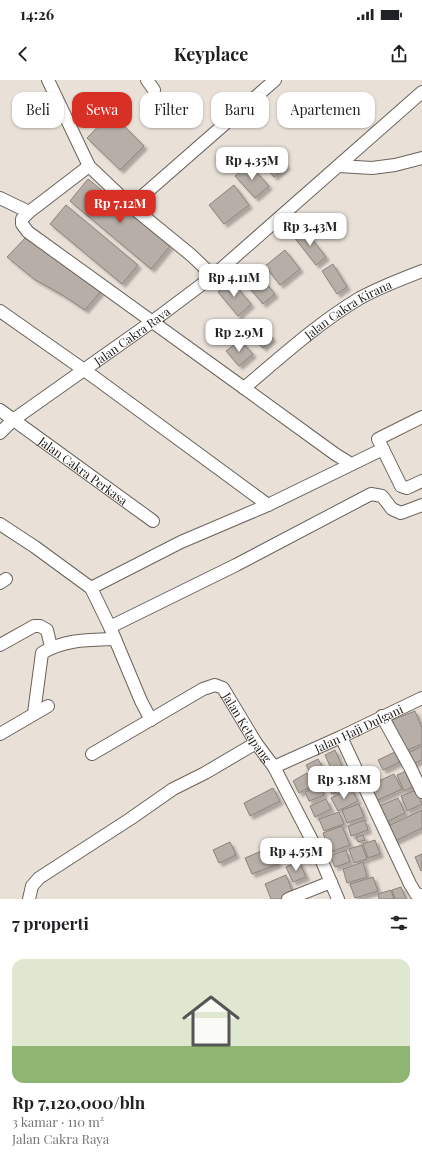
<!DOCTYPE html>
<html lang="id">
<meta charset="utf-8">
<style>
body{margin:0;font-family:"Playfair Display",serif;background:#f6f6f6;color:#202124;height:100vh;display:flex;flex-direction:column;font-size:15px;white-space:nowrap}
*{box-sizing:border-box;margin:0}
p{font-size:13px;color:#757577}
.icon{flex:none;width:22px;height:22px;fill:none;stroke:currentColor;stroke-width:2;stroke-linecap:round;stroke-linejoin:round}
.map{position:relative;height:819px;overflow:hidden}
.sheet{display:flex;flex-direction:column;background:#fff;flex:1}
.sheet>*{flex:none}
.hud{position:absolute;left:12px;top:12px;width:398px;height:36px;display:flex;gap:8px}
.price{position:absolute;translate:-50% -34px;padding:0 9px;border-radius:8px;background:#fff;color:#222;font-size:13px;line-height:26px;filter:drop-shadow(0 1px 2px #0008)}
.price::after{content:'';position:absolute;left:50%;top:24px;width:12px;height:9px;margin-left:-6px;background:inherit;clip-path:polygon(0 0,100% 0,50% 100%)}
.price.active{background:#d93025;color:#fff}
ul{padding:0;list-style:none}
li{display:grid;align-content:center;gap:8px;height:212px;padding:0 12px}
li span{display:grid;place-items:center;height:124px;border-radius:12px;color:#555}
li>.icon{margin-inline-start:auto}
span .icon{width:72px;height:72px;fill:#fffc;stroke-width:1}
li b{font-size:17px}
h2{display:flex;justify-content:space-between;align-items:center;height:48px;padding:0 12px;font-size:17px}
.pill{padding:0 14px;border-radius:12px;background:#fff;box-shadow:0 1px 3px #0004;font-size:14px;line-height:36px}
.pill.active{background:#d93025;color:#fff}
.status{display:flex;justify-content:space-between;align-items:center;height:28px;padding:0 20px;background:#fff;direction:ltr}
.status svg{height:11px;fill:currentColor}
header{display:flex;justify-content:space-between;align-items:center;height:52px;padding:0 12px;background:#fff;font-size:18px;font-weight:700}
.map>svg:first-child{display:block}
</style>
<div class="status"><b>14:26</b><svg viewBox="0 0 49 12"><path d="M0 12V9h3v3zM5 12V6h3v6zM10 12V3h3v9zM15 12V0h3v12zM26 1h20v11H26zM47 4h2v5h-2z"/></svg></div>
<header><svg class="icon" aria-label="back" viewBox="0 0 24 24"><path d="M15 5l-7 7 7 7"/></svg>Keyplace<svg class="icon" aria-label="share" viewBox="0 0 24 24"><path d="M12 15V3M7 8l5-5 5 5M5 13v7h14v-7"/></svg></header>
<div class="map">
<svg width="422" height="819" viewBox="0 0 422 819">
<defs>
<filter id="shadow"><feDropShadow dx="3.5" dy="3.5" stdDeviation="1" flood-color="#0004"/></filter>
</defs>
<rect width="100%" height="100%" fill="#e9e1d8"/>
<path fill="#b7afa7" stroke="#8a837b" filter="url(#shadow)" d="M111,33L144,66L120,90L87,58Z
M272,67L287,86L274,97L258,78Z
M249,84L269,106L255,118L235,96Z
M88,99L170,166L151,189L70,121Z
M234,105L249,125L224,144L209,125Z
M66,125L138,185L122,204L50,144Z
M304,149L326,177L316,185L294,157Z
M28,155L102,210L85,230L64,216L34,199L7,177Z
M285,170L300,189L280,205L265,186Z
M333,184L347,207L337,214L322,191Z
M254,189L275,214L263,224L242,199Z
M231,200L251,224L238,236L218,212Z
M259,245L273,258L263,268L249,254Z
M240,260L253,274L239,286L226,271Z
M415,631L422,648V664L405,671L392,640Z
M422,666V680L413,684L408,673Z
M335,670L345,693L335,697L325,675Z
M395,672L400,682L383,690L378,680Z
M318,679L324,690L312,696L306,685Z
M409,690L416,705L404,711L397,695Z
M307,693L314,705L299,713L293,701Z
M394,694L402,709L376,721L368,706Z
M343,695L348,706L332,714L326,703Z
M320,706L324,715L309,721L305,712Z
M273,708L280,721L250,736L244,723Z
M351,708L358,721L338,731L331,718Z
M416,710L422,724L407,731L401,716Z
M398,718L405,733L384,743L377,727Z
M326,719L331,729L315,737L310,726Z
M359,724L364,737L347,743L342,730Z
M422,730V748L393,762L386,747Z
M339,732L344,744L324,751L319,739Z
M365,740L368,750L351,756L348,746Z
M342,746L350,765L330,772L323,753Z
M363,755L365,760L358,762L356,757Z
M375,760L380,774L368,778L363,764Z
M230,762L236,775L219,783L213,770Z
M362,765L367,779L354,783L349,769Z
M271,767L278,784L252,794L245,778Z
M346,770L350,782L335,787L330,776Z
M422,774V790L421,791L415,777Z
M299,781L306,797L293,802L286,787Z
M363,782L367,797L347,803L343,789Z
M286,795L294,815L284,819H271L265,804Z
M373,797L378,811L355,818L350,804Z
M401,807L406,819H395L392,810Z
M391,810L394,819H379L378,814Z"/>
<g fill="none" stroke-linecap="round" stroke-linejoin="round">
<g stroke="#6a635c" stroke-width="14">
<g id="street">
<path d="M48,0L89,86L131,126L191,175L213,196"/>
<path d="M147,0L154,10"/>
<path d="M89,86L29,132L22,139V144L28,152L244,308L335,374L351,384"/>
<path d="M339,86L372,88L395,85L422,78"/>
<path d="M0,118L29,132"/>
<path d="M131,126L275,0"/>
<path d="M0,231L94,297L268,425"/>
<path id="s1" d="M244,308C281,277 318,243 360,218C380,207 401,199 422,191"/>
<path id="s2" d="M0,330L153,441"/>
<path d="M422,337L378,359L401,406L407,408L422,401"/>
<path id="s3" d="M0,353L13,340L153,241L213,196L422,12"/>
<path d="M0,444L35,467L91,508L110,547L141,621L151,640"/>
<path d="M0,503L6,499"/>
<path d="M91,508L181,462L268,425L383,369"/>
<path d="M110,547L236,485L371,414L382,416L392,429L401,433L422,425"/>
<path d="M0,565L34,546H40L47,550L51,567"/>
<path d="M34,633L42,573C65,559 89,560 115,559"/>
<path d="M382,636L410,687L422,712"/>
<path d="M0,654L48,626"/>
<path d="M341,657L410,804L416,814L422,815"/>
<path id="s4" d="M92,674L203,609L215,605L223,608L256,663L274,687L318,772L338,819"/>
<path id="s5" d="M274,687L341,657L422,618"/>
<path d="M29,819L32,806L39,798L130,739L173,709L205,693L256,663"/>
<path d="M288,819L331,802"/>
</g>
</g>
<use href="#street" stroke="#fff" stroke-width="12"/>
</g>
<g text-anchor="middle" dominant-baseline="central" stroke-width="3.5" stroke-linejoin="round" paint-order="stroke">
<g font-size="12" fill="#1c1916" stroke="#f6eee5">
<text stroke="none"><textPath href="#s1" startOffset="131">Jalan Cakra Kirana</textPath></text>
<text stroke="none"><textPath href="#s3" startOffset="164">Jalan Cakra Raya</textPath></text>
<text stroke="none"><textPath href="#s2" startOffset="103">Jalan Cakra Perkasa</textPath></text>
<text stroke="none"><textPath href="#s4" startOffset="196">Jalan Ketapang</textPath></text>
<text stroke="none"><textPath href="#s5" startOffset="93">Jalan Haji Dulgani</textPath></text>
</g>
</g>
</svg>
<b class="price" style="left:252px;top:101px">Rp 4.35M</b>
<b class="price active" style="left:120px;top:144px">Rp 7.12M</b>
<b class="price" style="left:310px;top:167px">Rp 3.43M</b>
<b class="price" style="left:234px;top:218px">Rp 4.11M</b>
<b class="price" style="left:239px;top:273px">Rp 2.9M</b>
<b class="price" style="left:344px;top:720px">Rp 3.18M</b>
<b class="price" style="left:296px;top:792px">Rp 4.55M</b>
<div class="hud">
<a class="pill">Beli</a>
<a class="pill active">Sewa</a>
<a class="pill">Filter</a>
<a class="pill">Baru</a>
<a class="pill">Apartemen</a>
</div>
</div>
<section class="sheet">
<h2>7 properti<svg class="icon" aria-label="filters" viewBox="0 0 24 24"><path d="M4 7h16M4 17h16"/><circle cx="9" cy="7" r="2"/><circle cx="15" cy="17" r="2"/></svg></h2>
<ul>
<li><span style="background:linear-gradient(#dfe7d0 70%,#8fb573 0)"><svg class="icon" aria-label="home" viewBox="0 0 24 24"><path d="M3 11l9-7 9 7M6 9v11h12V9"/></svg></span><div><b>Rp 7,120,000/bln</b><p>3 kamar · 110 m²</p><p>Jalan Cakra Raya</p></div></li>
</ul>
</section>
